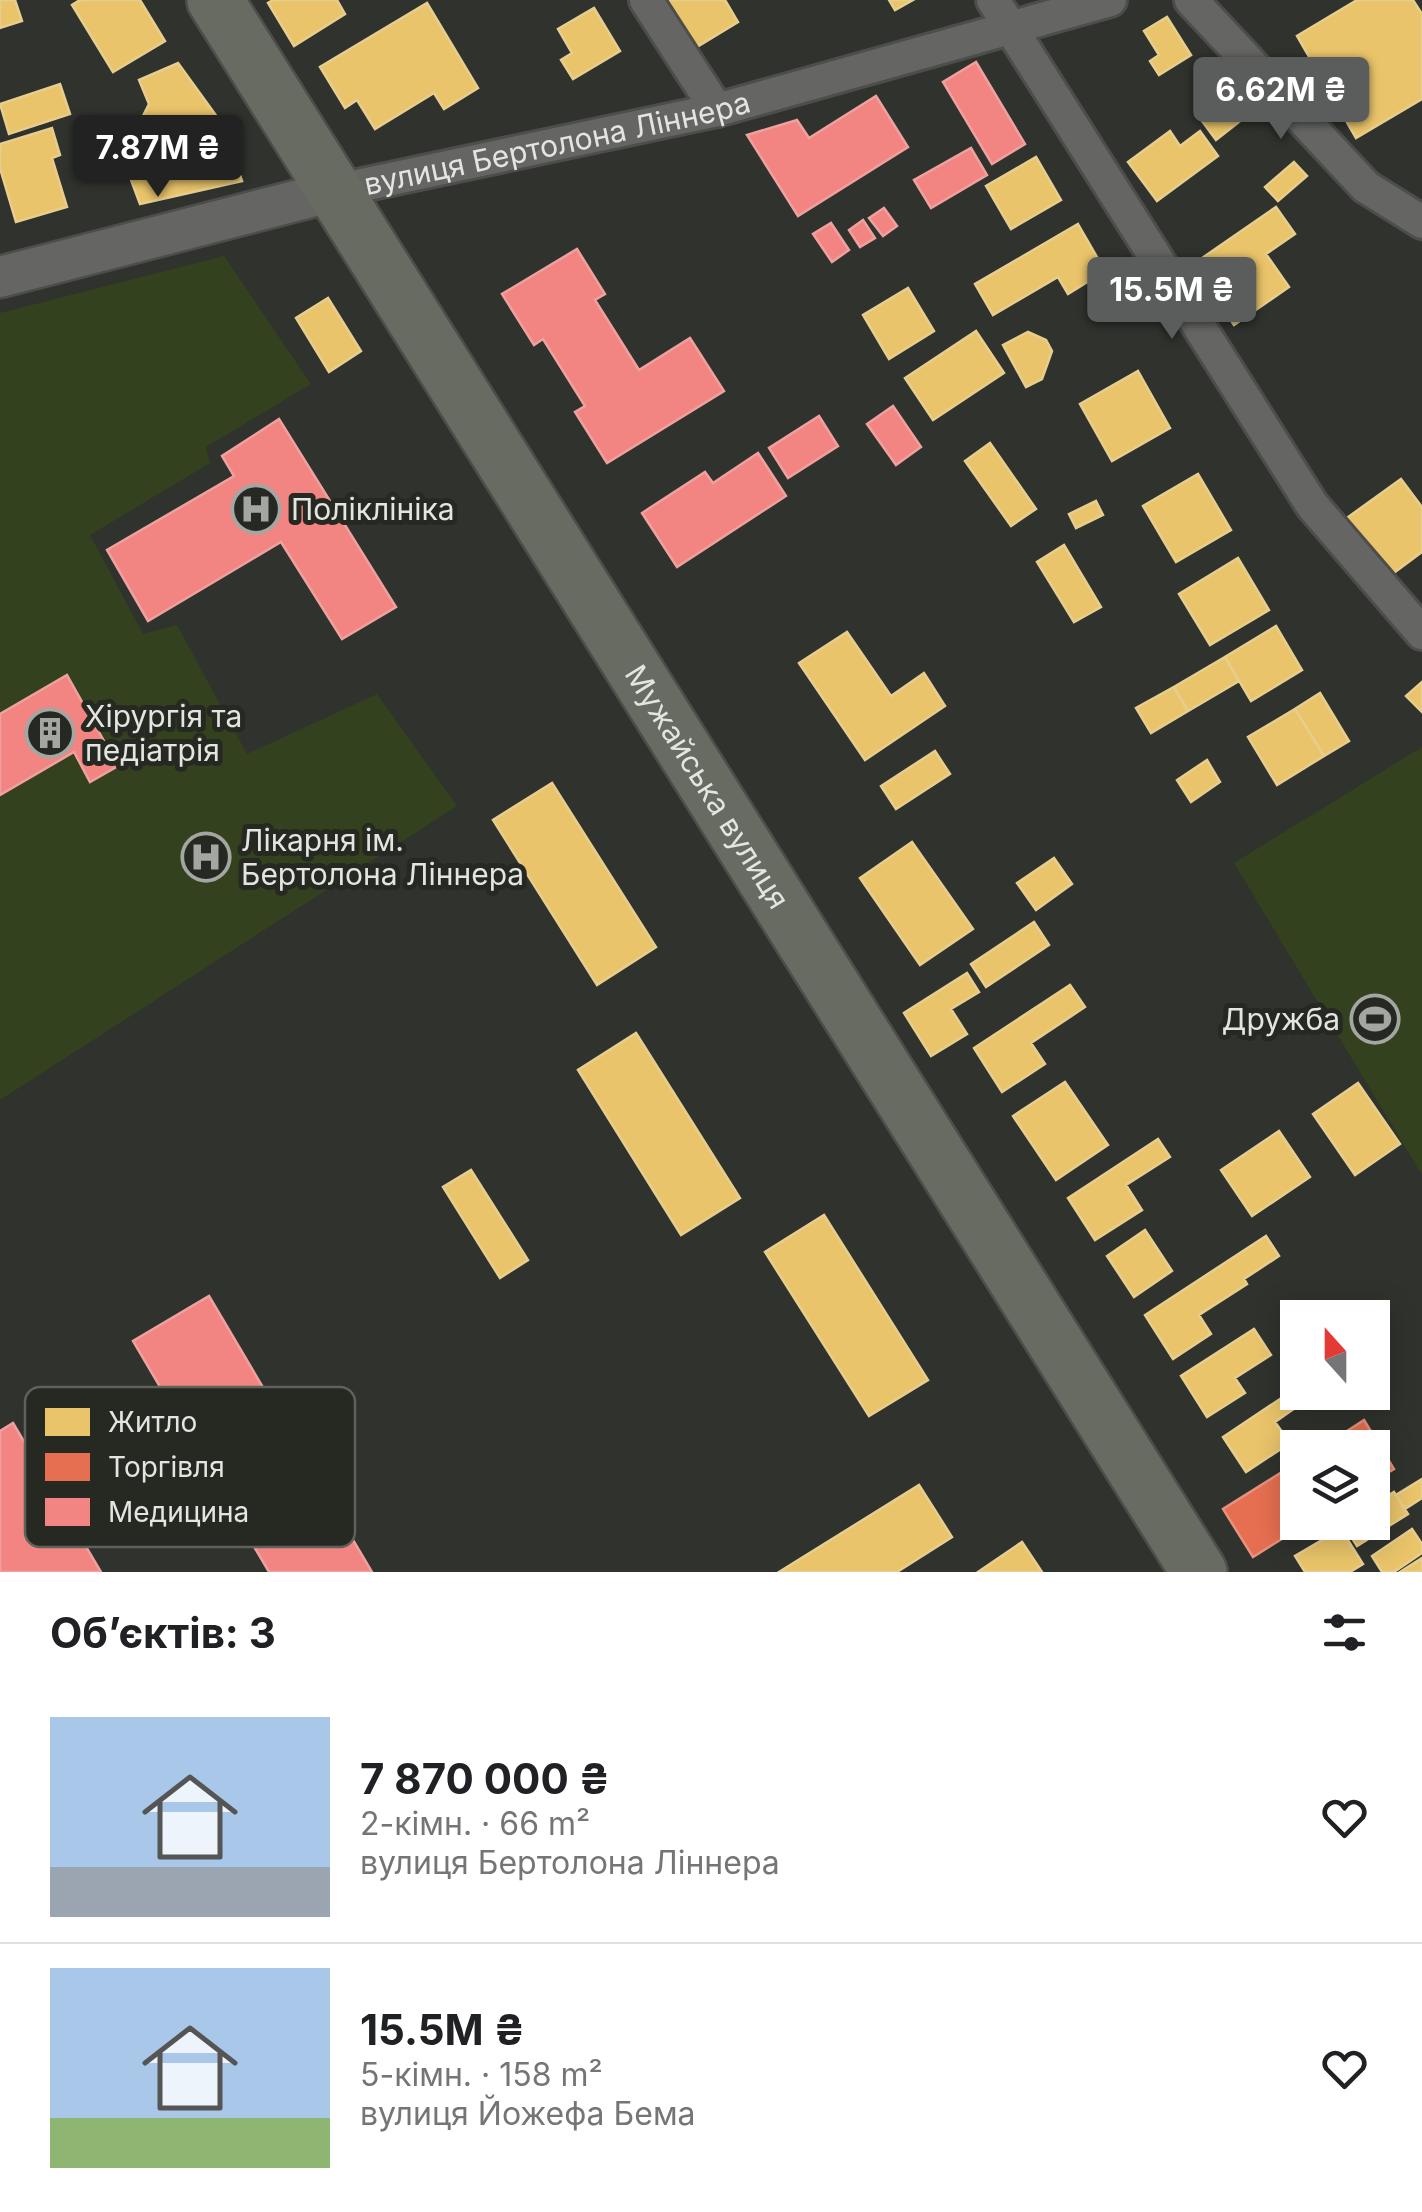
<!DOCTYPE html>
<html lang="uk">
<meta charset="utf-8">
<style>
body{margin:0;font-family:Inter,sans-serif;background:#f6f6f6;color:#202124;height:100vh;display:flex;flex-direction:column;font-size:38px;white-space:nowrap}
*{box-sizing:border-box;margin:0}
p{font-size:32px;color:#757577}
.icon{flex:none;width:55px;height:55px;fill:none;stroke:currentColor;stroke-width:2;stroke-linecap:round;stroke-linejoin:round}
.map{position:relative;height:1572px;overflow:hidden}
.panel{display:flex;flex-direction:column;background:#fff;flex:1}
.panel>*{flex:none}
.needle{width:65px;rotate:339deg}
.tools{position:absolute;left:1280px;top:1300px;display:grid;gap:20px}
.tools a{display:grid;place-items:center;width:110px;height:110px;border-radius:0px;background:#fff;box-shadow:0 5px 25px #0003;font-size:50px}
.price{position:absolute;translate:-50% -85px;padding:0 22px;border-radius:10px;background:#5b5d5d;color:#fff;font-size:32px;line-height:65px;filter:drop-shadow(0 2px 5px #0008)}
.price::after{content:'';position:absolute;left:50%;top:60px;width:30px;height:22px;margin-left:-15px;background:inherit;clip-path:polygon(0 0,100% 0,50% 100%)}
.price.selected{background:#222;color:#fff}
ul{padding:0;list-style:none}
li{display:flex;align-items:center;gap:30px;height:250px;padding:0 50px}
li+li{border-top:2px solid #e0e0e0}
li span{display:grid;place-items:center;flex:none;width:280px;height:200px;border-radius:0px;color:#555}
li>.icon{margin-inline-start:auto}
span .icon{width:120px;height:120px;fill:#fffc;stroke-width:1}
li b{font-size:42px}
h2{display:flex;justify-content:space-between;align-items:center;height:120px;padding:0 50px;font-size:42px}
.map>svg:first-child{display:block}
</style>
<div class="map">
<svg width="1422" height="1572" viewBox="0 0 1422 1572">
<rect width="100%" height="100%" fill="#30322d"/>
<path fill="#34411e" d="M224,256L311,384L206,447L210,463L90,535L143,634L177,625L247,754L377,694L457,806L0,1100V313Z
M1422,747V1175L1234,863Z"/>
<path fill="#e9c46a" stroke="#e7ce8e" stroke-width="2.5" d="M0,0H15L22,21L0,28Z
M80,0H140L165,41L113,72L72,5Z
M273,0H337L345,14L294,46L268,3Z
M654,0H725L738,22L687,53Z
M889,0H913L895,10Z
M1357,0H1413L1422,14V99L1356,138L1297,36Z
M427,3L478,88L444,109L434,93L375,129L357,100L345,108L320,67Z
M594,8L620,51L573,79L561,60L572,53L558,29Z
M1167,17L1191,55L1159,75L1150,61L1159,55L1144,31Z
M178,63L223,125L242,181L140,204L125,164L152,151L143,116L149,104L139,80Z
M60,84L70,114L9,134L0,104Z
M1234,95L1249,114L1216,140L1202,121Z
M52,128L60,155L52,158L67,207L16,222L0,168V144Z
M1170,131L1180,146L1200,131L1218,156L1157,201L1128,162Z
M1036,157L1061,200L1011,229L986,186Z
M1294,162L1307,176L1278,201L1265,187Z
M1276,207L1295,234L1266,254L1289,287L1234,325L1192,265Z
M1078,224L1105,271L1068,294L1058,277L993,315L975,284Z
M908,288L934,331L889,359L863,315Z
M328,298L361,351L329,372L296,318Z
M976,331L1004,373L933,420L905,378Z
M1028,332L1046,340L1052,351L1042,379L1026,387L1003,345Z
M1138,371L1170,428L1112,461L1080,404Z
M990,443L1036,509L1011,526L965,461Z
M1198,474L1231,530L1176,562L1143,506Z
M1401,479L1422,507V552L1387,578L1344,520Z
M1096,501L1103,515L1076,528L1069,514Z
M1064,545L1101,607L1074,622L1037,562Z
M1238,558L1269,610L1210,645L1179,594Z
M1276,626L1302,670L1251,701L1225,657Z
M847,632L891,696L924,673L945,706L865,760L799,663Z
M1225,657L1239,681L1188,711L1174,687Z
M1422,682V712L1406,696Z
M1174,687L1188,711L1151,733L1136,708Z
M1320,693L1349,741L1324,756L1295,709Z
M1295,709L1324,756L1277,785L1248,737Z
M935,751L950,774L896,809L881,786Z
M1207,760L1220,782L1191,802L1177,780Z
M552,783L656,947L597,985L493,820Z
M912,842L973,929L920,965L860,878Z
M1054,858L1072,884L1036,910L1017,883Z
M1034,922L1049,945L986,987L971,964Z
M967,973L979,992L951,1009L967,1034L931,1056L904,1013Z
M1070,985L1085,1007L1031,1043L1045,1064L1002,1092L974,1048Z
M636,1033L740,1198L681,1235L578,1070Z
M1065,1082L1108,1145L1056,1180L1013,1116Z
M1358,1083L1400,1144L1355,1175L1313,1114Z
M1279,1131L1310,1177L1252,1216L1221,1170Z
M1158,1139L1170,1157L1126,1185L1142,1210L1095,1240L1068,1198Z
M471,1170L528,1260L500,1278L443,1187Z
M824,1215L928,1380L869,1416L765,1252Z
M1145,1230L1172,1271L1134,1297L1107,1256Z
M1266,1236L1279,1256L1244,1279L1247,1284L1199,1315L1211,1334L1173,1359L1145,1315Z
M1254,1329L1271,1355L1235,1378L1245,1393L1207,1417L1181,1376Z
M1289,1393L1298,1406L1275,1422L1290,1443L1246,1472L1223,1437Z
M1422,1479V1498L1405,1509L1396,1495Z
M919,1485L952,1537L897,1572H779Z
M1394,1492L1408,1514L1357,1546L1343,1524L1372,1522V1505Z
M1341,1529L1363,1564L1350,1572H1305L1295,1556Z
M1412,1529L1422,1544V1553L1394,1572H1382L1372,1556Z
M1022,1542L1042,1572H978Z
M1422,1558V1572H1400Z"/>
<path fill="#e76f51" stroke="#e6927c" stroke-width="2.5" d="M1364,1420L1394,1469L1372,1482V1448H1321Z
M1298,1462V1522H1309L1253,1557L1223,1509Z"/>
<path fill="#f28482" stroke="#eea19e" stroke-width="2.5" d="M976,62L1025,144L992,164L943,82Z
M876,96L908,147L798,216L747,135L797,120L809,138Z
M971,148L987,175L931,208L914,180Z
M884,208L897,226L883,236L869,218Z
M863,220L875,238L860,247L849,230Z
M831,223L849,250L832,262L813,234Z
M577,249L605,294L595,300L639,370L690,338L724,391L607,463L575,412L585,406L543,339L534,345L502,294Z
M893,406L921,447L896,465L867,424Z
M819,416L838,446L788,478L769,448Z
M279,419L396,607L342,639L281,542L148,621L107,550L234,476L222,456Z
M758,453L786,496L677,567L642,513L705,472L713,483Z
M67,675L118,766L90,782L74,752L0,795V714Z
M209,1296L372,1572H269L133,1341Z
M13,1423L101,1572H0V1431Z"/>
<g fill="none" stroke-linecap="round" stroke-linejoin="round">
<g stroke="#4d4e4b" stroke-width="38">
<g id="minor">
<path d="M646,0L717,110"/>
<path d="M993,0L1312,505L1422,633"/>
<path d="M1191,0L1366,187L1422,222"/>
<path id="s1" d="M334,191L717,110L1110,0"/>
</g>
</g>
<g stroke="#4d4e4b" stroke-width="45">
<path id="tertiary" d="M0,277L334,191"/>
</g>
<g stroke="#4d4e4b" stroke-width="60">
<g id="trunk">
<path id="s2" d="M215,0L1199,1572"/>
</g>
</g>
<use href="#minor" stroke="#656663" stroke-width="32"/>
<use href="#tertiary" stroke="#656663" stroke-width="40"/>
<use href="#trunk" stroke="#686b62" stroke-width="55"/>
</g>
<defs>
<g id="hospital-ring" transform="scale(2.5)"><circle r="9.5" fill="#262922" stroke="#a4a6a2" stroke-width="1.5"/><path d="M-5-5h3v3.5h4V-5h3V5h-3V1.5h-4V5h-3Z" fill="#a4a6a2"/></g>
<g id="building-ring" transform="scale(2.5)"><circle r="9.5" fill="#262922" stroke="#a4a6a2" stroke-width="1.5"/><path d="M-4-6H4V6H1V3H-1V6H-4ZM-2.5-4.3h1.7v1.8h-1.7ZM.8-4.3h1.7v1.8H.8ZM-2.5-1h1.7V.8h-1.7ZM.8-1h1.7V.8H.8Z" fill="#a4a6a2"/></g>
<g id="stadium-ring" transform="scale(2.5)"><circle r="9.5" fill="#262922" stroke="#a4a6a2" stroke-width="1.5"/><path d="M0-5a6.5 5 0 1 0 0 10a6.5 5 0 1 0 0-10ZM-3.5-1.8h7v3.6h-7Z" fill="#a4a6a2"/></g>
</defs>
<g fill-rule="evenodd">
<use href="#hospital-ring" x="256" y="509"/>
<use href="#building-ring" x="50" y="733"/>
<use href="#hospital-ring" x="206" y="857"/>
<use href="#stadium-ring" x="1375" y="1019"/>
</g>
<g text-anchor="middle" dominant-baseline="central" stroke-width="10" stroke-linejoin="round" paint-order="stroke">
<g font-size="30" fill="#e3e5e1" stroke="#262922">
<text stroke="none"><textPath href="#s1" startOffset="228">вулиця Бертолона Ліннера</textPath></text>
<text stroke="none"><textPath href="#s2" startOffset="928">Мужайська вулиця</textPath></text>
</g>
<g font-size="30" fill="#e3e5e1" stroke="#262922" text-anchor="start">
<text x="291" y="509">Поліклініка</text>
<text x="85" y="716">Хірургія та<tspan x="85" dy="34">педіатрія</tspan></text>
<text x="241" y="840">Лікарня ім.<tspan x="241" dy="34">Бертолона Ліннера</tspan></text>
<text x="1340" y="1019" text-anchor="end">Дружба</text>
</g>
</g>
<rect x="25" y="1387" width="330" height="160" rx="15" fill="#262922" stroke="#5f615b" stroke-width="2.5"/>
<rect x="45" y="1408" width="45" height="28" fill="#e9c46a"/>
<rect x="45" y="1453" width="45" height="28" fill="#e76f51"/>
<rect x="45" y="1498" width="45" height="28" fill="#f28482"/>
<g font-size="28" fill="#e3e5e1">
<text x="108" y="1432">Житло</text>
<text x="108" y="1477">Торгівля</text>
<text x="108" y="1522">Медицина</text>
</g>
</svg>
<div class="tools">
<a><svg class="needle" viewBox="-14 -14 28 28"><path d="M0-13l5 13h-10z" fill="#e53935"/><path d="M0 13l5-13h-10z" fill="#757577"/></svg></a>
<a><svg class="icon" aria-label="layers" viewBox="0 0 24 24"><path d="M12 4l9 5-9 5-9-5zM3 14l9 5 9-5"/></svg></a>
</div>
<b class="price" style="left:1281px;top:142px">6.62M ₴</b>
<b class="price selected" style="left:158px;top:200px">7.87M ₴</b>
<b class="price" style="left:1172px;top:342px">15.5M ₴</b>
</div>
<section class="panel">
<h2>Об’єктів: 3<svg class="icon" aria-label="filters" viewBox="0 0 24 24"><path d="M4 7h16M4 17h16"/><circle cx="9" cy="7" r="2"/><circle cx="15" cy="17" r="2"/></svg></h2>
<ul>
<li><span style="background:linear-gradient(#a9c7e8 75%,#9aa5b1 0)"><svg class="icon" aria-label="home" viewBox="0 0 24 24"><path d="M3 11l9-7 9 7M6 9v11h12V9"/></svg></span><div><b>7 870 000 ₴</b><p>2-кімн. · 66 m²</p><p>вулиця Бертолона Ліннера</p></div><svg class="icon" aria-label="heart" viewBox="0 0 24 24"><path d="M12 20l-8-8c-3-5 5-10 8-4 3-6 11-1 8 4z"/></svg></li>
<li><span style="background:linear-gradient(#a9c7e8 75%,#8fb573 0)"><svg class="icon" aria-label="home" viewBox="0 0 24 24"><path d="M3 11l9-7 9 7M6 9v11h12V9"/></svg></span><div><b>15.5M ₴</b><p>5-кімн. · 158 m²</p><p>вулиця Йожефа Бема</p></div><svg class="icon" aria-label="heart" viewBox="0 0 24 24"><path d="M12 20l-8-8c-3-5 5-10 8-4 3-6 11-1 8 4z"/></svg></li>
</ul>
</section>
